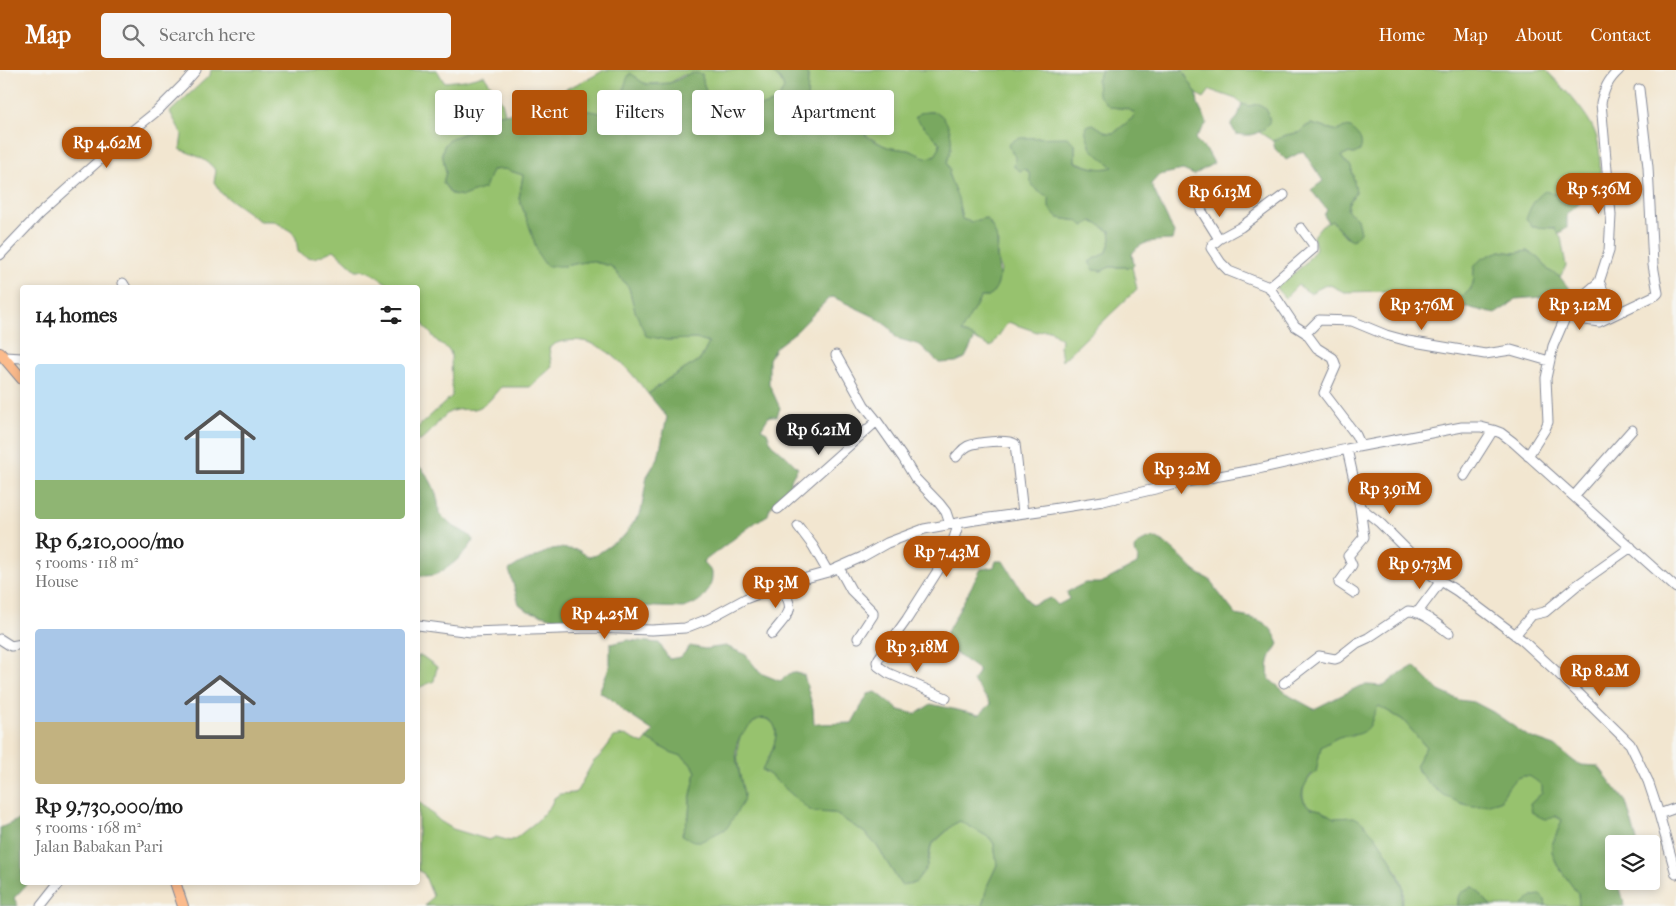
<!DOCTYPE html>
<meta charset="utf-8">
<style>
body{margin:0;font-family:"IM FELL French Canon",serif;background:#f6f6f6;color:#222;height:100vh;display:flex;flex-direction:column;font-size:19px;white-space:nowrap}
*{box-sizing:border-box;margin:0}
p{font-size:16px;color:#767676}
.icon{flex:none;width:28px;height:28px;fill:none;stroke:currentColor;stroke-width:2;stroke-linecap:round;stroke-linejoin:round}
.map{position:relative;flex:1;overflow:hidden}
.sheet{position:absolute;left:20px;top:215px;width:400px;height:600px;display:flex;flex-direction:column;background:#fff;border-radius:5px;box-shadow:0 2px 8px #0003}
.sheet>*{flex:none}
.banner{position:absolute;left:435px;top:20px;width:475px;height:45px;display:flex;gap:10px}
.tools{position:absolute;left:1605px;top:765px;display:grid;gap:10px}
.tools a{display:grid;place-items:center;width:55px;height:55px;border-radius:5px;background:#fff;box-shadow:0 2px 8px #0003;font-size:25px}
.price{position:absolute;translate:-50% -42px;padding:0 11px;border-radius:18px;background:#b45309;color:#fff;font-size:16px;line-height:32px;filter:drop-shadow(0 1px 2px #0008)}
.price::after{content:'';position:absolute;left:50%;top:30px;width:15px;height:11px;margin-left:-8px;background:inherit;clip-path:polygon(0 0,100% 0,50% 100%)}
.price.selected{background:#222;color:#fff}
ul{padding:0;list-style:none}
li{display:grid;align-content:center;gap:10px;height:265px;padding:0 15px}
li span{display:grid;place-items:center;height:155px;border-radius:5px;color:#555}
li>.icon{margin-inline-start:auto}
span .icon{width:90px;height:90px;fill:#fffc;stroke-width:1}
li b{font-size:21px}
h2{display:flex;justify-content:space-between;align-items:center;height:60px;padding:0 15px;font-size:21px}
.chip{padding:0 18px;border-radius:5px;background:#fff;box-shadow:0 2px 8px #0003;font-size:18px;line-height:45px}
.chip.selected{background:#b45309;color:#fff}
header{display:flex;align-items:center;gap:30px;box-sizing:border-box;height:70px;padding:0 25px;background:#b45309;color:#fff}
header strong{font-size:24px}
nav{display:flex;gap:28px;margin-inline-start:auto;font-size:18px}
.search{width:350px;height:45px;background:#f6f6f6;display:flex;align-items:center;gap:12px;box-sizing:border-box;padding:0 18px;border-radius:5px;color:#767676;font-size:19px}
.map>svg:first-child{display:block}
</style>
<header>
<strong>Map</strong>
<div class="search"><svg class="icon" aria-label="search" viewBox="0 0 24 24"><circle cx="10" cy="10" r="6"/><path d="M15 15l6 6"/></svg>Search here</div>
<nav><a>Home</a><a>Map</a><a>About</a><a>Contact</a></nav>
</header>
<div class="map">
<svg width="1676" height="836" viewBox="0 0 1676 836">
<rect width="100%" height="100%" fill="#f6f6f2"/>
<filter id="ink" filterUnits="userSpaceOnUse"><feTurbulence type="fractalNoise" baseFrequency=".02" numOctaves="2"/><feDisplacementMap in="SourceGraphic" scale="10" xChannelSelector="R" yChannelSelector="G"/><feConvolveMatrix kernelMatrix="1 2 1 2 8 2 1 2 1" color-interpolation-filters="sRGB"/></filter>
<filter id="wash" filterUnits="userSpaceOnUse"><feTurbulence type="fractalNoise" baseFrequency=".0096" numOctaves="4" result="noise"/><feDisplacementMap in="SourceGraphic" scale="20" xChannelSelector="R" yChannelSelector="G"/><feGaussianBlur stdDeviation="1.12" result="paint"/><feColorMatrix in="noise" values="0 0 0 0 0 0 0 0 0 0 0 0 0 0 0 0 0 1.4 0 .05"/><feComposite in="paint" operator="in"/></filter>
<g filter="url(#wash)">
<rect width="100%" height="100%" fill="#f2e6d0"/>
<path fill="#97c26e" stroke="#597866" d="M211,0H437L444,12L464,10L484,5L502,32L505,43L498,44L490,55L468,61L449,70L444,76L442,83L446,102L443,113L451,124L463,126L492,100L504,99L523,105L519,129L528,152L564,196L590,191L611,196L629,218L635,241L666,270L696,269L709,273L700,290L668,309L648,324C629,299 601,265 566,271C559,272 555,273 549,278L552,297L530,317H501C495,323 490,332 482,336C472,343 459,336 448,343C438,350 429,367 418,372V357L452,326L451,285L450,281L437,271L425,257L418,243V218C410,217 401,219 393,216C380,212 372,198 356,200L334,180C319,186 312,193 298,182L296,168L292,162L274,151H260L222,124L214,112L216,101C207,88 193,85 180,79L182,64L170,42L210,5Z
M604,0H767C776,5 781,8 784,18C781,24 779,30 772,33C762,38 723,42 714,34C706,26 703,14 702,4L683,5L670,13L648,14L641,12L636,7L624,23L630,35V43L626,47L574,43C563,47 556,42 545,40C537,38 531,39 524,35L540,31L592,7Z
M804,0H1102L1097,11L1110,37L1128,39L1134,43L1135,46L1114,63H1107L1093,54L1114,97C1100,101 1088,97 1075,91V74L1008,76L1025,99L1049,127L1058,148L1078,151H1092L1110,161L1111,169L1107,182L1089,192L1101,201L1110,197H1132L1137,219L1062,291L1060,276L1061,269L1050,260H1043L1037,262L1008,252L991,277L960,262L981,227H989L1001,201L997,187L998,173L990,152L985,148L971,152L962,149C959,133 955,124 950,109C948,104 949,99 947,93L951,79L941,45L933,42H927L940,73L939,80L935,85L928,88L921,87L908,80L890,78L883,75L870,68L849,51L841,50L835,53C823,49 815,44 807,35L808,5Z
M1182,0H1546C1562,17 1588,42 1596,65C1601,79 1600,97 1600,112L1587,114L1578,107L1570,105L1564,118L1555,124L1532,157L1554,158L1561,167L1566,196L1560,207L1548,200L1540,189L1528,181L1514,183L1500,181L1474,197C1474,214 1474,220 1458,229L1388,221L1344,222L1328,214L1310,223L1298,215L1285,228L1276,218L1305,194L1316,178L1313,166L1322,155L1332,151L1346,167L1348,134L1356,122L1351,96L1345,92L1341,86L1347,83L1354,84L1338,61L1311,54L1305,57L1301,62L1286,65L1273,71L1259,62L1270,54C1268,43 1269,40 1259,34L1249,36L1242,34L1236,29L1210,20L1204,28L1197,24Z
M418,586H422L437,597L434,611L418,618Z
M1379,636L1403,650L1426,677L1416,694L1418,701L1436,720L1478,736L1500,731C1511,712 1521,694 1543,716L1542,723L1530,734L1562,750L1552,775L1557,795L1578,824L1579,836H1546L1545,830L1532,826L1522,836H1491L1474,817L1458,827V836H1401C1403,831 1404,822 1403,817C1401,803 1372,757 1360,751C1347,744 1343,750 1334,748C1329,747 1325,742 1321,740C1317,739 1313,739 1310,737C1296,727 1305,710 1316,702L1321,677L1340,666H1352L1370,655L1374,641Z
M760,648C790,650 770,686 762,700L770,705L814,742L834,743L865,763L877,776L901,815L929,790L931,776L954,754L960,751L990,768L994,774L997,795L988,814L982,836H425L433,826L424,804L418,800V731L440,751L453,759L489,770L496,767L510,771L516,768L537,751L551,735L554,728L560,724L574,723L577,721L593,692L600,686L614,667L625,665L643,674L647,669L670,682L682,686L693,696L696,702L690,730L689,745L682,764L744,725C739,696 726,664 760,648Z"/>
<path fill="#79a861" stroke="#4a6c60" d="M767,0H804L808,5L807,35L823,49L835,53C840,51 844,49 850,52C857,56 864,64 871,69C877,72 885,77 892,78C897,79 903,79 908,80C921,84 936,98 940,73L915,48L920,43C938,40 944,43 950,61C951,66 952,72 951,77C951,83 948,88 947,93L950,99L949,106L958,128L962,149L971,152L985,148C991,153 996,163 997,171C998,176 996,182 997,187C999,204 1003,212 989,227H981L961,262L975,268L965,288L956,292L939,293L920,275L896,268L890,258L875,247L833,227L829,228L797,261L776,277L769,289V314L780,338L777,346H769L761,359L767,362L772,375L784,384L798,398L792,408L788,422L770,438L768,445L756,452L703,492L712,502C713,522 701,533 683,538L633,536L564,549H557L528,541L519,534L509,500L520,493L533,488L552,479L559,478L578,480L589,487L596,485L624,466L641,442L647,406L658,388L667,347L648,324L668,309L700,290L709,273L696,269L666,270L646,266L635,241L629,218L611,196L590,191L564,196H546L538,184L528,152L519,129L523,105L504,99L492,100L485,118L463,126L452,124L443,113L446,102L442,83L444,76L449,70L468,61L490,55L498,44L512,43L524,35C529,38 561,46 566,45C574,44 582,40 590,41C602,43 614,46 626,47L630,43C630,34 625,30 624,23C623,17 627,8 630,3C636,6 640,12 646,14C652,15 664,14 670,13C683,9 687,0 702,4C703,14 706,26 714,34C723,42 762,38 772,33C779,30 781,24 784,18C781,8 776,5 767,0Z
M1102,0H1182L1197,24L1198,35L1207,53L1195,69L1208,82L1214,93L1194,105L1183,100L1159,105L1151,114L1174,163L1172,170C1156,171 1141,170 1132,184L1134,195L1132,197H1110L1101,201L1094,200L1089,192L1107,182L1111,169L1110,161L1092,151L1083,156L1078,151L1058,148L1049,138V127C1038,122 1030,118 1030,104L1025,99L1020,101L1014,97L1015,87L1008,75L1016,69L1021,68L1067,67L1075,74V92C1088,97 1100,101 1113,97L1091,79L1085,60L1086,56L1093,54L1107,63H1114L1135,46L1134,43L1128,39L1110,37L1098,25L1097,11Z
M1242,34L1249,36L1259,34C1269,40 1268,43 1270,54C1257,64 1253,67 1236,64L1231,55L1238,47Z
M1311,54L1338,61L1344,57L1351,58C1359,66 1364,70 1360,81L1354,84L1347,83L1341,86L1345,92L1351,96L1356,121L1348,134L1347,140L1357,148L1360,162L1353,170L1347,167L1332,151L1328,153L1324,145L1327,140L1311,120L1323,111L1303,81L1286,90L1275,79L1273,71L1286,65L1301,62L1305,57Z
M1570,105L1578,107L1587,114L1580,133L1567,144V158L1558,164L1554,158L1532,157L1526,149C1531,136 1534,129 1545,121L1555,124L1564,118Z
M1500,181L1514,183L1528,181L1540,189L1548,200L1560,207L1574,225L1568,235L1543,227L1515,229L1509,235L1495,244L1459,235L1458,229C1484,214 1467,203 1478,192C1483,187 1493,184 1500,181Z
M418,395C431,407 439,425 439,443L451,455L469,465L473,470C471,480 445,502 434,505C429,506 423,506 418,506Z
M1151,468C1166,468 1184,492 1195,501C1200,505 1207,508 1212,511L1215,518L1236,545C1259,550 1269,549 1279,574C1269,585 1267,594 1269,609L1290,626L1314,639L1360,616L1367,615L1384,616L1395,607L1414,596L1439,621L1459,630L1474,632L1493,642L1529,667L1555,676L1575,692L1581,695L1598,696L1626,732L1637,771V774H1614V811H1618L1625,836H1579L1578,824L1557,795L1552,782V775L1562,750L1556,746C1546,752 1541,748 1532,742L1530,734L1542,723V716C1521,694 1511,712 1500,731C1492,733 1482,737 1473,736C1454,734 1421,714 1416,694L1426,677L1403,650L1379,636C1372,643 1373,655 1366,660C1358,667 1348,664 1339,667C1333,669 1327,674 1321,677L1316,702L1310,706L1303,719L1302,726L1305,733L1311,738L1321,740L1334,748L1354,747L1361,751L1375,765L1391,790L1403,817L1401,836H982L988,814L997,795L994,774L990,768L960,751L954,754L931,775L927,797L915,813L901,815L877,776L865,763L834,743L814,742L808,739L770,705L762,700C769,688 777,674 776,660C775,656 773,653 770,650C760,645 753,652 747,659C741,665 737,670 736,679C735,689 742,714 744,725L743,732L727,758L702,771H694L682,765L689,745L690,730L696,702L693,696L682,686L670,682L647,669L653,661L623,641L610,628L599,622L610,595V574L628,570L659,573L669,589L681,587L690,576L705,579L726,576L746,585L760,603L780,611L792,602L804,605L813,638L814,654L852,653L868,624L876,622L899,640L916,644L931,634L979,645L991,634L973,611L979,600L941,573L981,499L994,497L996,491H1003L1031,535L1051,528L1058,535L1069,529L1067,522L1085,513H1101L1137,494L1138,488C1130,475 1140,472 1151,468Z
M22,748V812L28,813L14,828L18,836H0V758Z
M1474,817L1491,836H1458C1458,824 1462,819 1474,817Z
M1540,825L1545,830L1546,836H1522L1532,826Z"/>
</g>
<g filter="url(#ink)">
<g fill="none" stroke-linecap="round" stroke-linejoin="round">
<g stroke="#868a97" stroke-width="11">
<path id="minor" d="M1284,125L1241,157L1219,169L1212,175L1211,178L1221,193L1229,201L1269,217L1295,256L1306,263L1317,278L1333,288L1336,296L1324,323L1356,365L1361,376
M1201,140L1219,169
M0,185L40,143L132,61L157,41L184,14L196,0
M1599,212C1607,224 1603,239 1599,252
M123,213L126,218
M1269,217L1313,179V174L1301,158
M1567,245L1579,249L1599,252L1656,225L1658,223L1653,195L1648,97L1639,19
M1306,263L1319,250L1352,251L1386,265L1408,271L1485,284L1511,280L1549,291
M836,285L864,335L877,351L903,388L915,408L939,433L946,442L950,454
M4,287L22,288
M1347,379L1360,437L1380,453L1433,506L1457,521L1522,570L1559,604L1630,674L1648,711L1659,744L1676,804
M1528,386L1545,359L1548,352L1546,308L1553,276L1565,248L1575,233L1599,212L1609,181L1611,145L1601,33C1604,19 1608,10 1619,0
M956,387C960,383 962,379 968,376C977,372 1006,369 1015,374L1023,443
M1464,406L1493,360
M1574,426L1632,360
M778,439L877,351
M798,456L813,476L828,502
M839,498L851,520L873,542V545L858,568
M1354,523L1339,513L1352,495L1348,486L1364,467L1360,437
M1417,543L1441,511
M418,555L471,562L590,558L652,560L685,558L708,549L745,529L781,515L828,502L862,487L887,473L924,459L975,450L1039,441L1103,431L1181,413L1258,399L1347,379L1462,357H1481L1493,360L1501,363L1513,372L1676,518
M772,564C790,541 796,542 781,515
M1515,565L1532,545L1545,542L1576,516L1631,477
M0,569L11,576L22,574
M1284,613L1319,586L1335,589L1338,588L1357,573L1368,568L1408,541C1422,541 1438,555 1449,563
M946,628L888,603L878,596L877,592L879,588L907,549L949,483L959,453
M1659,744L1676,738
M41,836L60,812"/>
</g>
<g stroke="#868a97" stroke-width="12">
<path id="major" d="M0,283L22,309
M175,812L183,836"/>
</g>
<use href="#minor" stroke="#fff" stroke-width="9"/>
<use href="#major" stroke="#fbbb8c" stroke-width="10"/>
</g>
</g>
</svg>
<div class="tools">
<a><svg class="icon" aria-label="layers" viewBox="0 0 24 24"><path d="M12 4l9 5-9 5-9-5zM3 14l9 5 9-5"/></svg></a>
</div>
<b class="price" style="left:107px;top:99px">Rp 4.62M</b>
<b class="price" style="left:1599px;top:145px">Rp 5.36M</b>
<b class="price" style="left:1220px;top:148px">Rp 6.13M</b>
<b class="price" style="left:1422px;top:261px">Rp 3.76M</b>
<b class="price" style="left:1580px;top:261px">Rp 3.12M</b>
<b class="price selected" style="left:819px;top:386px">Rp 6.21M</b>
<b class="price" style="left:1182px;top:425px">Rp 3.2M</b>
<b class="price" style="left:1390px;top:445px">Rp 3.91M</b>
<b class="price" style="left:947px;top:508px">Rp 7.43M</b>
<b class="price" style="left:1420px;top:520px">Rp 9.73M</b>
<b class="price" style="left:776px;top:539px">Rp 3M</b>
<b class="price" style="left:605px;top:570px">Rp 4.25M</b>
<b class="price" style="left:917px;top:603px">Rp 3.18M</b>
<b class="price" style="left:1600px;top:627px">Rp 8.2M</b>
<div class="banner">
<a class="chip">Buy</a>
<a class="chip selected">Rent</a>
<a class="chip">Filters</a>
<a class="chip">New</a>
<a class="chip">Apartment</a>
</div>
<section class="sheet">
<h2>14 homes<svg class="icon" aria-label="filters" viewBox="0 0 24 24"><path d="M4 7h16M4 17h16"/><circle cx="9" cy="7" r="2"/><circle cx="15" cy="17" r="2"/></svg></h2>
<ul>
<li><span style="background:linear-gradient(#bfe0f5 75%,#8fb573 0)"><svg class="icon" aria-label="home" viewBox="0 0 24 24"><path d="M3 11l9-7 9 7M6 9v11h12V9"/></svg></span><div><b>Rp 6,210,000/mo</b><p>5 rooms · 118 m²</p><p>House</p></div></li>
<li><span style="background:linear-gradient(#a9c7e8 60%,#c2b280 0)"><svg class="icon" aria-label="home" viewBox="0 0 24 24"><path d="M3 11l9-7 9 7M6 9v11h12V9"/></svg></span><div><b>Rp 9,730,000/mo</b><p>5 rooms · 168 m²</p><p>Jalan Babakan Pari</p></div></li>
</ul>
</section>
</div>
